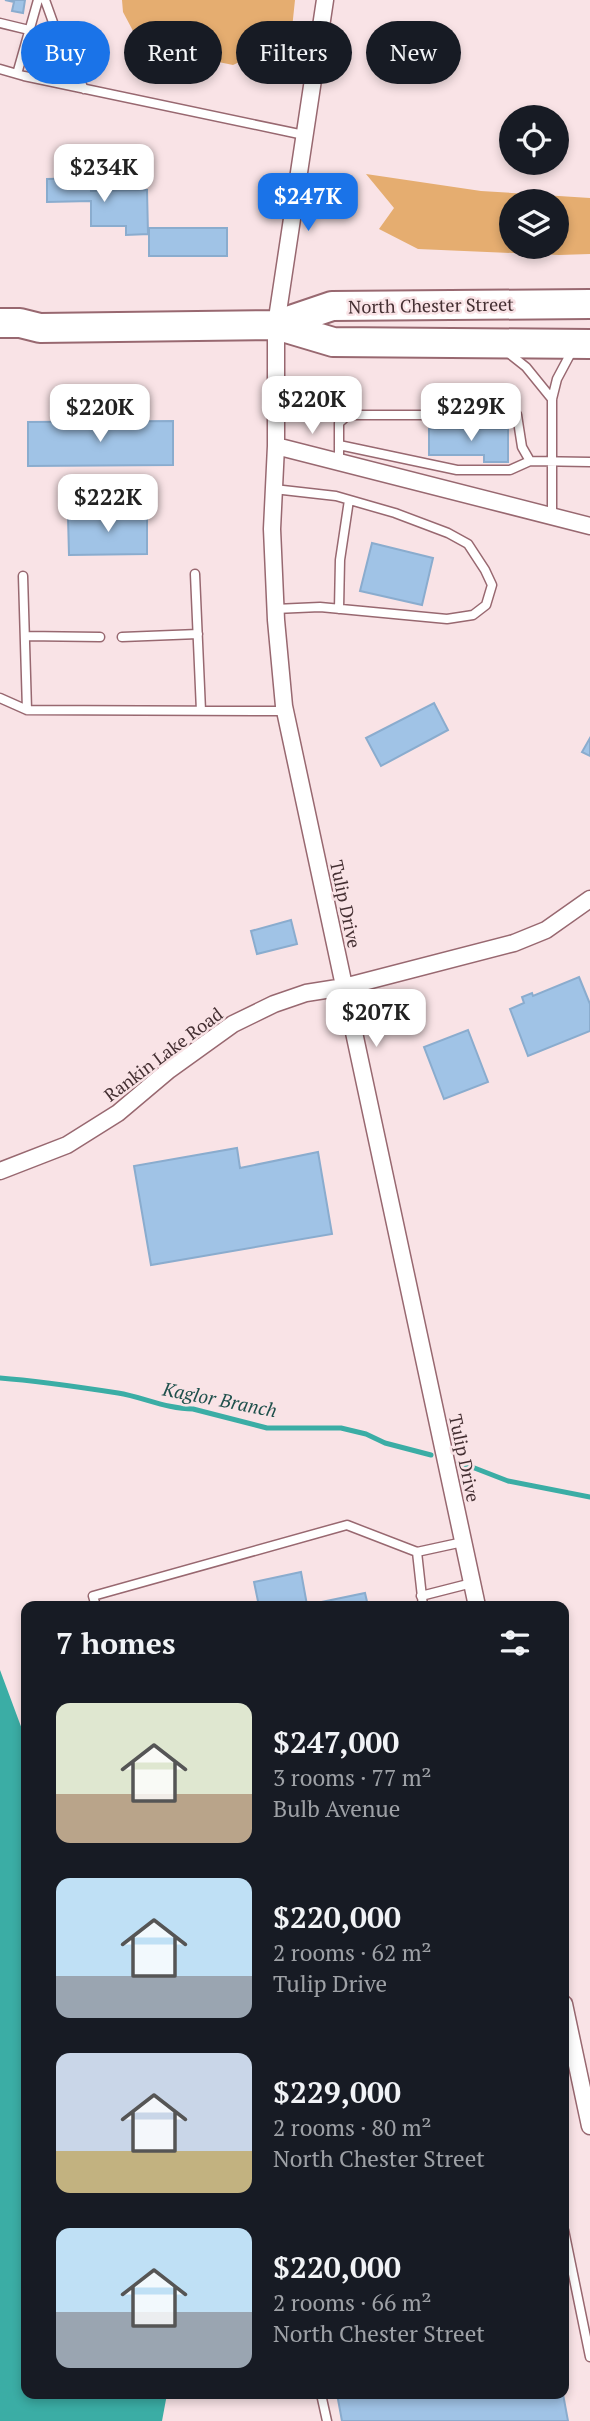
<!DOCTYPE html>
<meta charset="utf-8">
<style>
body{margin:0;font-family:"PT Serif",serif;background:#242831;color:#f1f3f6;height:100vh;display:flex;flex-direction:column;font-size:26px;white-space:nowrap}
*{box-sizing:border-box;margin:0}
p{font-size:23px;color:#9ea1a6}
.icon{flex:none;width:38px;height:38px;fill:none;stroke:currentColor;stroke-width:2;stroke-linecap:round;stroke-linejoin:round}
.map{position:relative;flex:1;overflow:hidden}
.panel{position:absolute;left:21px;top:1601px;width:548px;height:798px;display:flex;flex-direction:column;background:#171b24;border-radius:14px;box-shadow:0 4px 10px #0003}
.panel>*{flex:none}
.hud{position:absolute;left:21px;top:21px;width:550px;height:63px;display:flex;gap:14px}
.buttons{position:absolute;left:499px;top:105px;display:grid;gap:14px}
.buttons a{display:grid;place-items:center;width:70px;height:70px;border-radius:50%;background:#171b24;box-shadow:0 4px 10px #0003;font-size:35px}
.price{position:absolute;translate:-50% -60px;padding:0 16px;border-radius:14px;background:#fff;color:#222;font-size:23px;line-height:46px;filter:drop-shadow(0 2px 4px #0008)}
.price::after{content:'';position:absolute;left:50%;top:42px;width:21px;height:16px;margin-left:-10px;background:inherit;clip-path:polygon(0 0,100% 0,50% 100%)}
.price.selected{background:#1a73e8;color:#fff}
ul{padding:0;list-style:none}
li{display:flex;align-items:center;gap:21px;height:175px;padding:0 35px}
li span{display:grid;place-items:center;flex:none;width:196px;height:140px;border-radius:14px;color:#555}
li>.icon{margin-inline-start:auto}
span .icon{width:84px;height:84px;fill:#fffc;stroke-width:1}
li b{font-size:30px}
h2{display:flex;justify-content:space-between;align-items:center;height:84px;padding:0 35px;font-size:30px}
.pill{padding:0 24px;border-radius:32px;background:#171b24;box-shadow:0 4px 10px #0003;font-size:24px;line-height:63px}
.pill.selected{background:#1a73e8;color:#fff}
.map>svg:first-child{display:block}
</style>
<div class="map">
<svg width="590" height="2421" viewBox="0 0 590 2421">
<rect width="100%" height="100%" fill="#f9e3e6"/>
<path fill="#e5ad70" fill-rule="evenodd" d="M122,0H295L291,38L233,65L141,46L123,12Z
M366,174L481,191L590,198V254L559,255L418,249L379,229L394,208ZM511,201H556V247H511Z"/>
<path fill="#3bada5" d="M0,1670L26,1740V2394H167L162,2421H0Z"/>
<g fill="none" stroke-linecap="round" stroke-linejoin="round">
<path stroke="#3bada5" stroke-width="5" d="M0,1378C40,1381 79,1387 118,1393C143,1397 167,1409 193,1409L267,1428H341L366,1434L385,1443L431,1455
M459,1462L508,1481L590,1497"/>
</g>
<path fill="#a0c3e6" stroke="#8aacce" stroke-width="2" d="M5,0H25L23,13L12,11L14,2Z
M91,178V191L147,190L148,234L126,235V226H91V201L47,202V179Z
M149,228H227V256H149Z
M173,421V465L28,466V422Z
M429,429H508V462H484V455H429Z
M87,511H126V516H147V554L69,555L68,517H87Z
M372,543L433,558L422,605L360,591Z
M434,703L448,730L381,766L366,738Z
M590,738V756L582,752Z
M291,920L297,944L257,954L251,931Z
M579,977L590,1004V1031L528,1056L510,1009L524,1003L522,997L532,993L533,996Z
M468,1030L488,1082L444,1099L424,1047Z
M237,1148L240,1168L318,1152L332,1234L151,1265L134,1166Z
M301,1572L307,1605L365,1593L368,1606H259L254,1582Z
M337,2394H563L568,2421H342Z"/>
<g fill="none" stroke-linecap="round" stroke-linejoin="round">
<g stroke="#986870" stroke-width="11">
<path id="lane" d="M45,0L59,39L84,89
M0,23L29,30
M0,69L24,76L304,135
M17,74L38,0
M506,351L526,367L552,399
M339,445L457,470H510L530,461
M339,462V423L348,415H517L522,447L530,461L590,462
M274,489L336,496L395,513L448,533L468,544L485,570L492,585L486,605L473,615L447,619L320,607L275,609
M552,517V399L557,379L573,349
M195,574L201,711
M23,576L27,710L285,711
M339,609L340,560L349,500
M25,636L100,637
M122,637L198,634
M0,698L27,710
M417,1552L423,1606
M421,1596L472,1583
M96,1606L93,1596L347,1525L417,1552L463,1542
M564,2230L590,2357
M321,2394L327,2421"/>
</g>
<g stroke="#986870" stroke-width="19">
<path id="street" d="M325,0L276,325V446L272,529L276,620L284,706L477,1606
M276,446L590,526
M0,1171L67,1145L118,1113L169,1070L233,1024L274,1004L306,993L344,987L514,943L546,930L590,899
M564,2004L590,2126"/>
</g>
<g stroke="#986870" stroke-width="32">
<path id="highway" d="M0,323H20L40,328L276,325L333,342L590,344
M276,325L332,306L590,304"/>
</g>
<use href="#lane" stroke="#fff" stroke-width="8"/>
<use href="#street" stroke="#fff" stroke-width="16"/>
<use href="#highway" stroke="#fff" stroke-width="28"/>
</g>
<g text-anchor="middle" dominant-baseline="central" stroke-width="5" stroke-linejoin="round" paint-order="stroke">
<g font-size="18" fill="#442f32" stroke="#f9e3e6">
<text transform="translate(431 305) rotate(-1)">North Chester Street</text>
<text transform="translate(346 904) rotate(78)">Tulip Drive</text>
<text transform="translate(163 1054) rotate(-37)">Rankin Lake Road</text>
<text transform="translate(465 1458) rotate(78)">Tulip Drive</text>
</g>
<g font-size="19" font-style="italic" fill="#1f504c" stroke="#f9e3e6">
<text transform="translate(220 1399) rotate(11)">Kaglor Branch</text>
</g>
</g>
</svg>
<div class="buttons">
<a><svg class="icon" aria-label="locate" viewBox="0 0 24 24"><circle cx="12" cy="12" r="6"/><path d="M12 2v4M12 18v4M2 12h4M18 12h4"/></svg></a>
<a><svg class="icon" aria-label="layers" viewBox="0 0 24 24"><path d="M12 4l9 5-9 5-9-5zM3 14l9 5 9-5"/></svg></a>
</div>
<b class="price" style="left:104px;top:204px">$234K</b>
<b class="price selected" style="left:308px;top:233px">$247K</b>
<b class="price" style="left:312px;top:436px">$220K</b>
<b class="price" style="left:471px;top:443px">$229K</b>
<b class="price" style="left:100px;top:444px">$220K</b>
<b class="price" style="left:108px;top:534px">$222K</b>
<b class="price" style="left:376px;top:1049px">$207K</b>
<div class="hud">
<a class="pill selected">Buy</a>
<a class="pill">Rent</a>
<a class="pill">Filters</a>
<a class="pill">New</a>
</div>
<section class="panel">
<h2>7 homes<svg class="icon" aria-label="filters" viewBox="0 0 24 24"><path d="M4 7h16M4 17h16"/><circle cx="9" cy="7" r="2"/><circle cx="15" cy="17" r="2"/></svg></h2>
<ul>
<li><span style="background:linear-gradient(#dfe7d0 65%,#b9a48a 0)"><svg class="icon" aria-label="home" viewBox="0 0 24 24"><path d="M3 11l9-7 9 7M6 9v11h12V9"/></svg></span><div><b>$247,000</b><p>3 rooms · 77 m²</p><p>Bulb Avenue</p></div></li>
<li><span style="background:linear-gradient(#bfe0f5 70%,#9aa5b1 0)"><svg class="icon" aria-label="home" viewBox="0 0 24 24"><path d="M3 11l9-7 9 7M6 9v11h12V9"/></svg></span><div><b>$220,000</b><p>2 rooms · 62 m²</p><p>Tulip Drive</p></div></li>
<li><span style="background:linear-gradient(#c9d6e8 70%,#c2b280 0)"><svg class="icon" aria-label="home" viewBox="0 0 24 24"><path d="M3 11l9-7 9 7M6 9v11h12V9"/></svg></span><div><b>$229,000</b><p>2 rooms · 80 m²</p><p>North Chester Street</p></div></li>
<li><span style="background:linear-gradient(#bfe0f5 60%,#9aa5b1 0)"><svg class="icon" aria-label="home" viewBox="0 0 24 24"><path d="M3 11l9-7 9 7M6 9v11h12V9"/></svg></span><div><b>$220,000</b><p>2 rooms · 66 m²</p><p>North Chester Street</p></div></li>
</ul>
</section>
</div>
